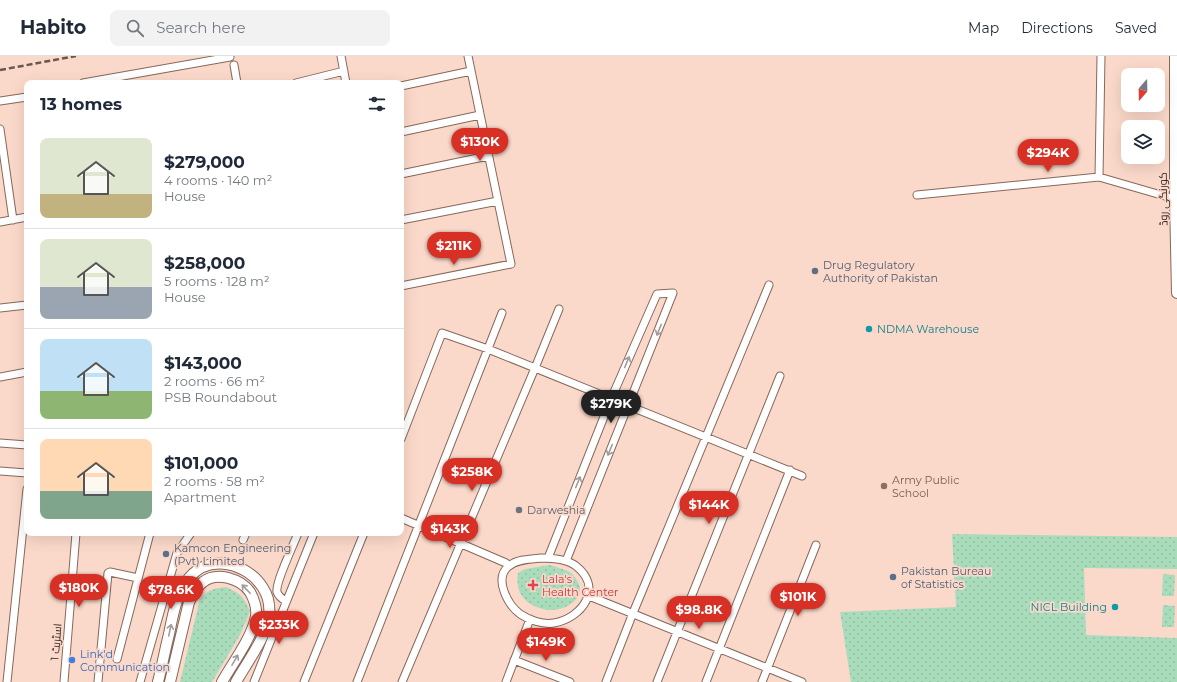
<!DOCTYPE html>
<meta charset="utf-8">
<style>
body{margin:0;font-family:Montserrat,Cairo,sans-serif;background:#f2f2f3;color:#1f2937;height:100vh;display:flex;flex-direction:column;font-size:15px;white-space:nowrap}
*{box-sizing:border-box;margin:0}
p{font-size:13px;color:#747a83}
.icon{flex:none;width:22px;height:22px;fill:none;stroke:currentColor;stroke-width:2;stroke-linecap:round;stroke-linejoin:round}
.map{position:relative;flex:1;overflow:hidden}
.sheet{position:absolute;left:24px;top:24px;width:380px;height:456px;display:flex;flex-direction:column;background:#fff;border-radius:8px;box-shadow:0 4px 16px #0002}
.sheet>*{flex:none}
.needle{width:26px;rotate:200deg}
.tools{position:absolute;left:1121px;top:12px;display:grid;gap:8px}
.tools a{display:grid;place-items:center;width:44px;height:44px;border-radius:8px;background:#fff;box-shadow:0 4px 16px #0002;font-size:20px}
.price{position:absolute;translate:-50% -34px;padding:0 9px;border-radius:14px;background:#d93025;color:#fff;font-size:13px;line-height:26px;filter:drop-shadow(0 1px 2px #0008)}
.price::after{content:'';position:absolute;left:50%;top:24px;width:12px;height:9px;margin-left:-6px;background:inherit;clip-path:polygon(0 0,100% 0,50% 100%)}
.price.on{background:#222;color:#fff}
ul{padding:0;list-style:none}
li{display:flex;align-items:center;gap:12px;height:100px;padding:0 16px}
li+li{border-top:1px solid #e0e1e3}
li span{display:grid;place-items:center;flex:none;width:112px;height:80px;border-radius:8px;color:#555}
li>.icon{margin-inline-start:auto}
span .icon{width:48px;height:48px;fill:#fffc;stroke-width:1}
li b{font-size:17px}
h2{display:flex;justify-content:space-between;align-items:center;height:48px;padding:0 16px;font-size:17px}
header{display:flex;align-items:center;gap:24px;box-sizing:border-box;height:56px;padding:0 20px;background:#fff;border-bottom:1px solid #e0e1e3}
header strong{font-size:19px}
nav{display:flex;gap:22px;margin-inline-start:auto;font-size:14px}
.search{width:280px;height:36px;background:#f2f2f3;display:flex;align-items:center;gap:10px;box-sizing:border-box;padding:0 14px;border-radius:8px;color:#747a83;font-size:15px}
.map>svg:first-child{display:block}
</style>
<header>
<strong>Habito</strong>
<div class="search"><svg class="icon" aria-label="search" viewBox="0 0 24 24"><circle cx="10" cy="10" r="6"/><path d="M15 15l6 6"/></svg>Search here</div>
<nav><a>Map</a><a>Directions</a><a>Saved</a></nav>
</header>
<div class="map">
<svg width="1177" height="626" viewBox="0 0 1177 626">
<defs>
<pattern id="grass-dots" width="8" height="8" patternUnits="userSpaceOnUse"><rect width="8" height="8" fill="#a9dcbb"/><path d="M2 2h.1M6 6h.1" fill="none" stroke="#92bda0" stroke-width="1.8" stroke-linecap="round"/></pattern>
</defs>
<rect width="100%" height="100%" fill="#fbd9ca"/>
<path fill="url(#grass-dots)" d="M952,478L1177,481V513L1084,512L1086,579L1177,582V626H851L840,556L956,551Z
M550,509C556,511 564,513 570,516C573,518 574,520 576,523C587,537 573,550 559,553C549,556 537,552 529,547C519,540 516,529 518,517L525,513Z
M1163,518L1175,519L1174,540H1162Z
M226,531C241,538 243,540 250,555L240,579L212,626H180L200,543C207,534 215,532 226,531Z
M1163,549L1175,550L1174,571H1162Z"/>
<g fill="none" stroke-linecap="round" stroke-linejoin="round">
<g stroke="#86685b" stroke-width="9">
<path id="minor" d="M341,0L346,27
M234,9L237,27
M83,27L230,1
M296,27L344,15
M401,30L471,15
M0,45L27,41
M0,73L13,164
M401,76L480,59
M401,118L488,100
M1099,121L1101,0
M917,139L1099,121L1175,143
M401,164L498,145
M0,166L27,161
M401,230L511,208L468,0
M0,252L27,249
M0,321L27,316
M401,383L442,277L488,293L802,420
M0,387L27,389
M0,415L27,417
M401,462L506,507L509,510
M243,484L246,477
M541,502C553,502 567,503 576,510C604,532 582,562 554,567C543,569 529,564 520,558C508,549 493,522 509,510C517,503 531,503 541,502Z
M548,502L611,343L657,238L673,237L566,505
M589,540L802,626
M286,545C282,543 279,541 277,536C275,527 294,488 298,477
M117,603L150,477
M514,604L570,626
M7,626L27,433
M64,626L76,477
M98,626L108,517L110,516L138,522
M140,626L177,497L191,477
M254,626L314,477
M304,626L364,477
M357,626L502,257
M402,626L535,312L559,253
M506,626L530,563
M606,626L633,557L769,229
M657,626L780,320
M706,626L790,414
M762,626L816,489"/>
</g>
<g stroke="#86685b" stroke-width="12">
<path id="primary" d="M1175,0V143L1177,237
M158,626C162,610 165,594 169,578C173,559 176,538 189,522C209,497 248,507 263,532C269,541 270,552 269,561C267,579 245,610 236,626
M170,626L189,546C193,538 196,531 203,526C217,515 241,523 250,536C254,543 257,553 256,560C253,580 232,608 222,626"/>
</g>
<use href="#minor" stroke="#fff" stroke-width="7"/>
<use href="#primary" stroke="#fff" stroke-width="10"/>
<path stroke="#69564f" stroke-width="2.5" stroke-dasharray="6 3" stroke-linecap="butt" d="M0,14L76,0"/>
</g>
<defs><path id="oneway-shaft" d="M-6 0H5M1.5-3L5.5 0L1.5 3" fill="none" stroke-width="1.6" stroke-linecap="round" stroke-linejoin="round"/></defs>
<g stroke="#a29c9a">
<use href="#oneway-shaft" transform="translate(659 274) rotate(112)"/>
<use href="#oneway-shaft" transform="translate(627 306) rotate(-67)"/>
<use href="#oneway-shaft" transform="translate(610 394) rotate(112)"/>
<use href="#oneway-shaft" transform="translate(578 426) rotate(-68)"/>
<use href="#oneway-shaft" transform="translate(246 533) rotate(-134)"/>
<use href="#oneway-shaft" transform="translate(170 574) rotate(-78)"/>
<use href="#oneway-shaft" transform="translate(235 604) rotate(-60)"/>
</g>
<g fill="#5c6f8a" stroke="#fbd9ca" stroke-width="1.5">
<circle cx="815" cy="215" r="4"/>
<circle cx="166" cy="498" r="4"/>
<circle cx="893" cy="521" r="4"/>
</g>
<g fill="#0f9aa8" stroke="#fbd9ca" stroke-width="1.5">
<circle cx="869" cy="273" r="4"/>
<circle cx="1115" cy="551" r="4"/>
</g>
<circle fill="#8d6e63" stroke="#fbd9ca" stroke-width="1.5" cx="884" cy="430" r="4"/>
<circle fill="#6b7280" stroke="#fbd9ca" stroke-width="1.5" cx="519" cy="454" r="4"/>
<path fill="#e0444e" stroke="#fbd9ca" stroke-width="1.5" d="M531 523h4v4h4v4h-4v4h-4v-4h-4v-4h4z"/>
<circle fill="#3f7fe0" stroke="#fbd9ca" stroke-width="1.5" cx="72" cy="604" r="4"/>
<g text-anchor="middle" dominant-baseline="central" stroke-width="3.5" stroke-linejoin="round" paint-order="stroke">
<g font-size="11" fill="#31241f" stroke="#fbd9ca">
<text transform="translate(1163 143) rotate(-91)">کورنگی روڈ</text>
<text transform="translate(56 586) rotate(-85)">اسٹریٹ 1</text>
</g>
<g font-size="11" fill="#4e5e75" stroke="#fbd9ca" text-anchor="start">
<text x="823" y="209">Drug Regulatory<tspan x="823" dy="13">Authority of Pakistan</tspan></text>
<text x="174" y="492">Kamcon Engineering<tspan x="174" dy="13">(Pvt) Limited</tspan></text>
<text x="901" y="515">Pakistan Bureau<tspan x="901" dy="13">of Statistics</tspan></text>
</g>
<g font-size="11" fill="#0d838f" stroke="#fbd9ca" text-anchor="start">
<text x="877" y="273">NDMA Warehouse</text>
<text x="1107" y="551" text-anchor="end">NICL Building</text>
</g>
<g font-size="11" fill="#785e54" stroke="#fbd9ca" text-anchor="start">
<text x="892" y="424">Army Public<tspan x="892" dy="13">School</tspan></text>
</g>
<g font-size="11" fill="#5b616d" stroke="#fbd9ca" text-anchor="start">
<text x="527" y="454">Darweshia</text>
</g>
<g font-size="11" fill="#be3a42" stroke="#fbd9ca" text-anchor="start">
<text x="542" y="523">Lala's<tspan x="542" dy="13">Health Center</tspan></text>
</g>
<g font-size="11" fill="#366cbe" stroke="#fbd9ca" text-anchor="start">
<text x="80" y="598">Link'd<tspan x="80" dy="13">Communication</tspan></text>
</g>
</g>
</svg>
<div class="tools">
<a><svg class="needle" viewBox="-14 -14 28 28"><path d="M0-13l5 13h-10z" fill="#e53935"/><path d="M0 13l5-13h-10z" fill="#747a83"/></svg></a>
<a><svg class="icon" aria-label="layers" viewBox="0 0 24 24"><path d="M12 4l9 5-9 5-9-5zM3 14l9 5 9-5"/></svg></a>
</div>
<b class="price" style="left:480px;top:106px">$130K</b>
<b class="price" style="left:1048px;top:117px">$294K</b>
<b class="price" style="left:454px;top:210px">$211K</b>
<b class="price on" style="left:611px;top:368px">$279K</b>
<b class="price" style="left:472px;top:436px">$258K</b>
<b class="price" style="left:709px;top:469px">$144K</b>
<b class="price" style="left:450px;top:493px">$143K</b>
<b class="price" style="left:79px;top:552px">$180K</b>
<b class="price" style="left:171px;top:554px">$78.6K</b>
<b class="price" style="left:798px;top:561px">$101K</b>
<b class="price" style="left:699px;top:574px">$98.8K</b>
<b class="price" style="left:279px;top:589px">$233K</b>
<b class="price" style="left:546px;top:606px">$149K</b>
<section class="sheet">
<h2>13 homes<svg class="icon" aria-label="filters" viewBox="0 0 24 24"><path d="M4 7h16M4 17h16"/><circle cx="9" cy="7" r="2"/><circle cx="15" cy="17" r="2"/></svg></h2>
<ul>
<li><span style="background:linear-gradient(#dfe7d0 70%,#c2b280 0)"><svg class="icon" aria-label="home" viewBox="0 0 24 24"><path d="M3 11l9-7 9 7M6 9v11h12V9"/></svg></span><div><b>$279,000</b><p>4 rooms · 140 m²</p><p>House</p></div></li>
<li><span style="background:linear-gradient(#dfe7d0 60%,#9aa5b1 0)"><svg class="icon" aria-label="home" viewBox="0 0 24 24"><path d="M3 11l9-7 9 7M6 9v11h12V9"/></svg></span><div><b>$258,000</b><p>5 rooms · 128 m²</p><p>House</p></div></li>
<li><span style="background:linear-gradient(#bfe0f5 65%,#8fb573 0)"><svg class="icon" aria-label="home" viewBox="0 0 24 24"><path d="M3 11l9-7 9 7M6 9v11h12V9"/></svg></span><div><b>$143,000</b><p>2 rooms · 66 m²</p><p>PSB Roundabout</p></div></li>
<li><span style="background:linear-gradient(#ffd9b3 65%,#7fa58c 0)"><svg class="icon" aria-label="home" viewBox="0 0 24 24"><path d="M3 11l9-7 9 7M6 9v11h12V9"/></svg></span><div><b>$101,000</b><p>2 rooms · 58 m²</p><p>Apartment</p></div></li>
</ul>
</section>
</div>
